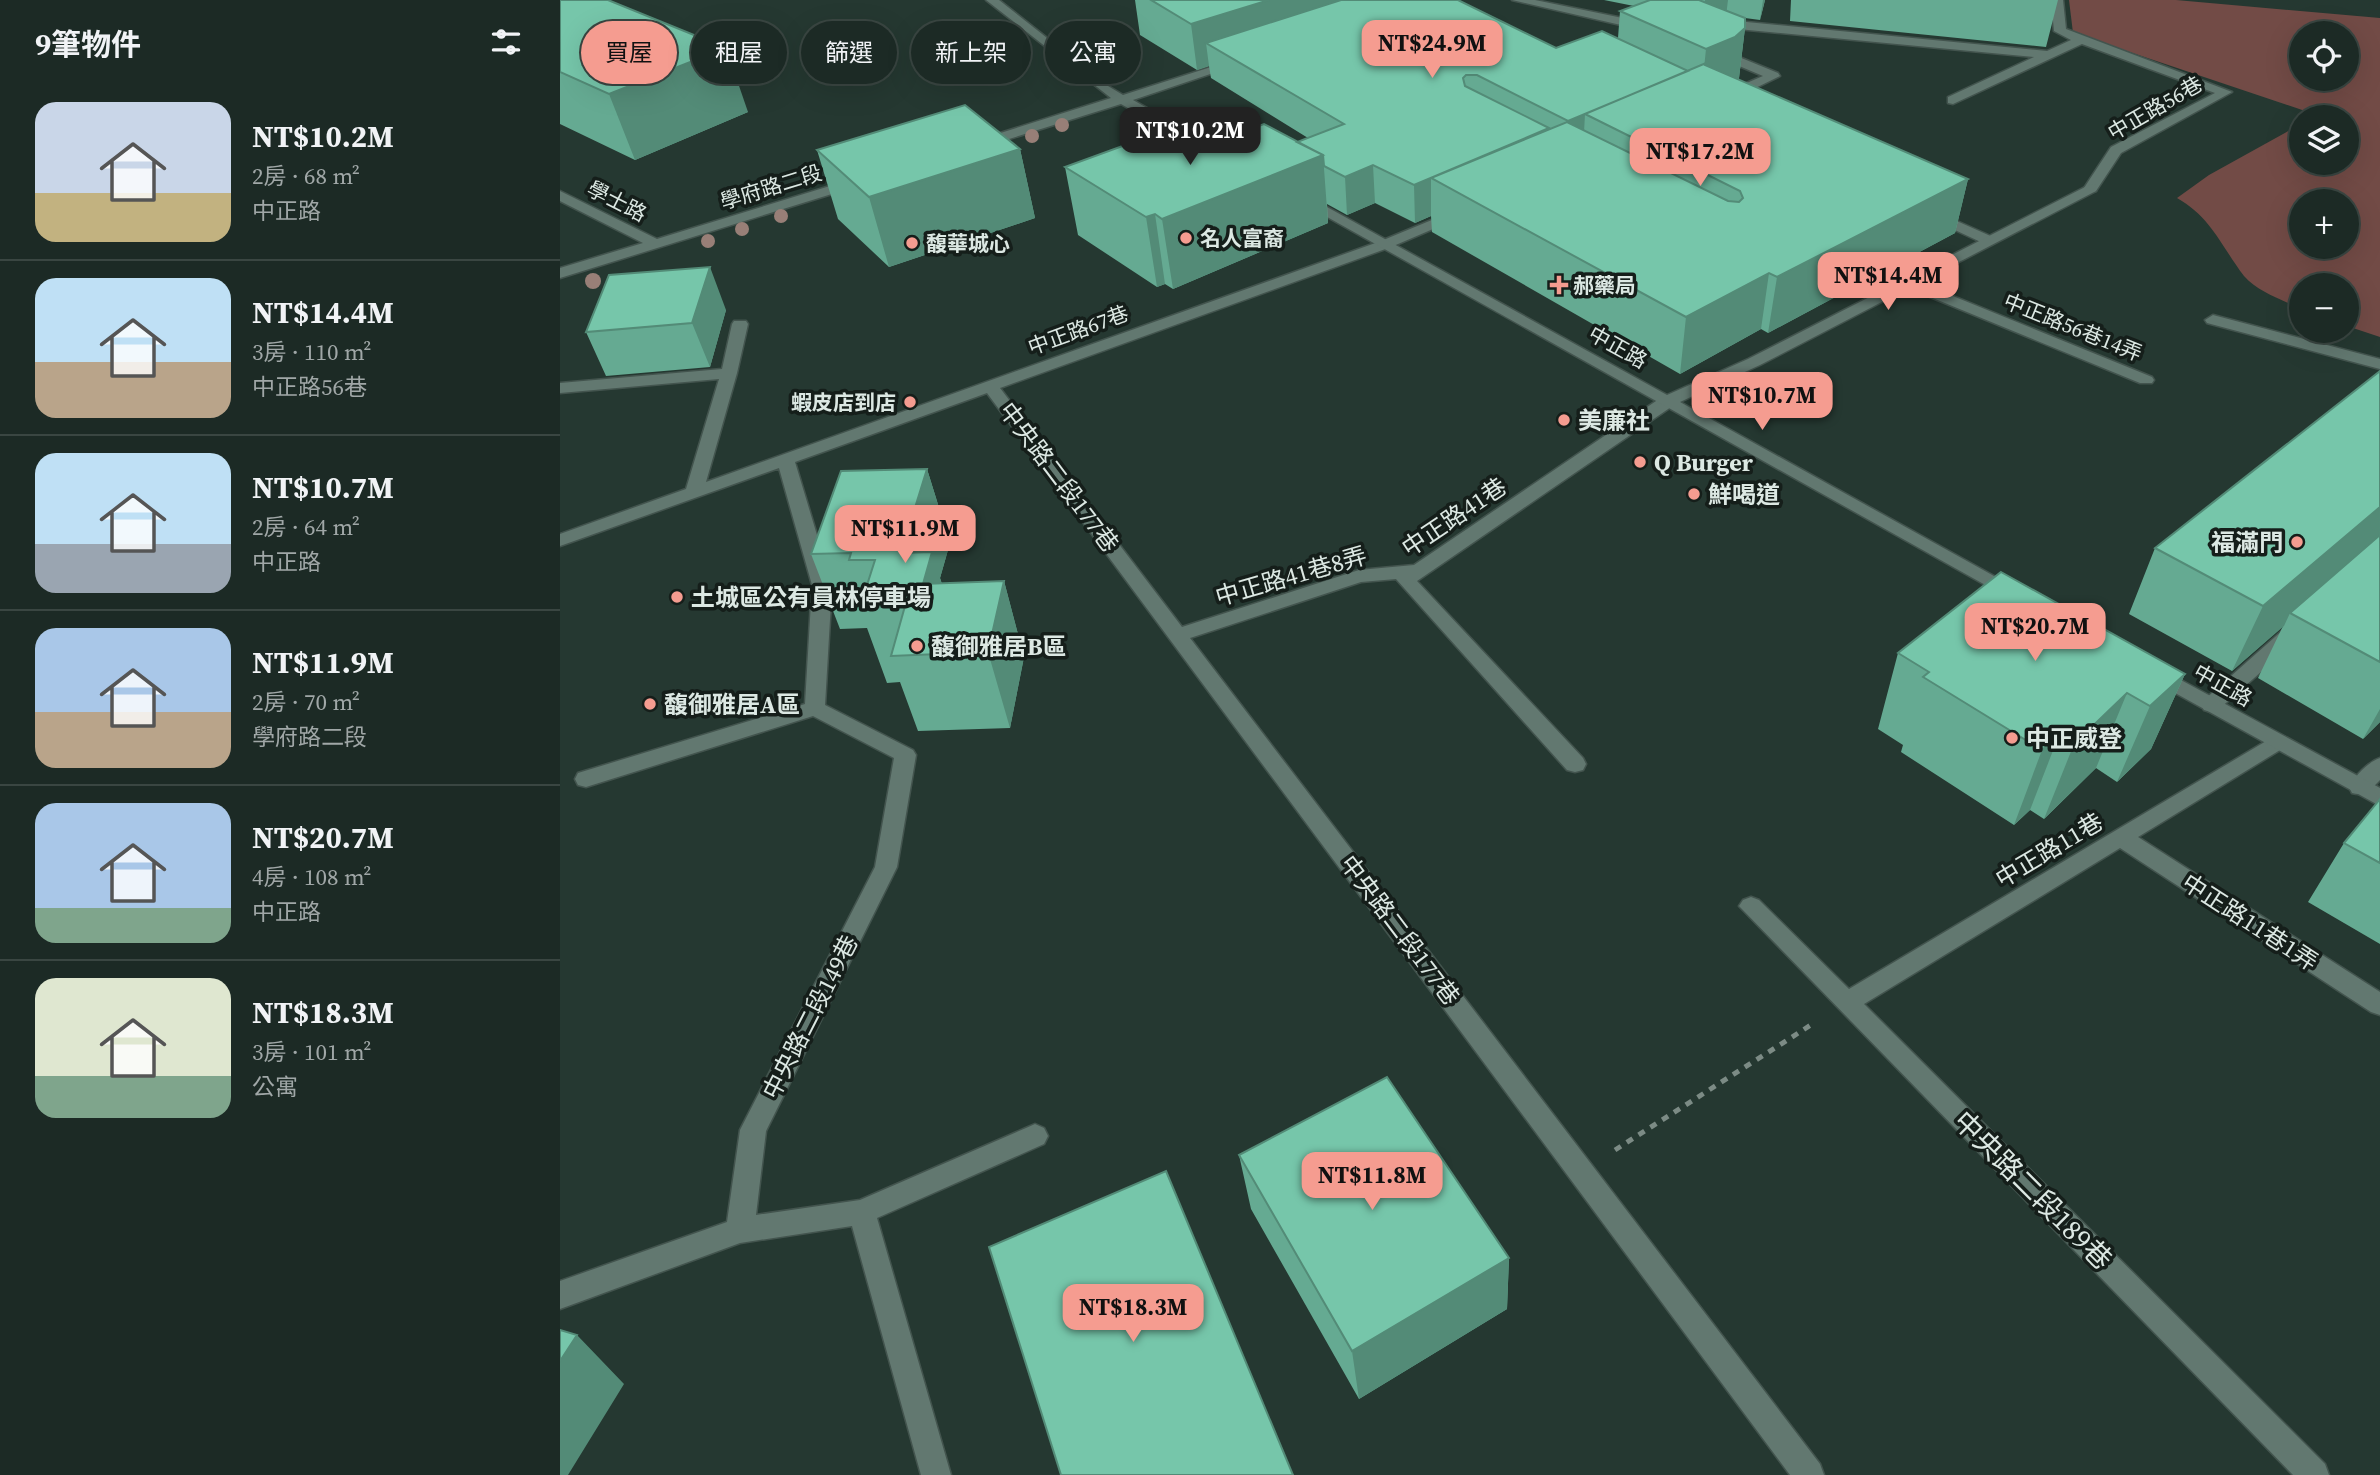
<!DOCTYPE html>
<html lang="zh-TW">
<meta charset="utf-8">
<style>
body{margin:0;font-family:"Source Serif 4","Noto Sans TC",serif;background:#25322d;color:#f1f3f6;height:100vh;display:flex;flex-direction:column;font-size:26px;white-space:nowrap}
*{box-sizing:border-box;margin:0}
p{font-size:23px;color:#a0a7a7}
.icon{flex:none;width:38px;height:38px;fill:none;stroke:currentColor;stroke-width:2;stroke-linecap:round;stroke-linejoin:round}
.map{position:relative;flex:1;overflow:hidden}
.details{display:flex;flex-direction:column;background:#1c2a25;width:560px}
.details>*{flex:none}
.hud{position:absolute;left:21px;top:21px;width:665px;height:63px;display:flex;gap:14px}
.buttons{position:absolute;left:1729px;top:21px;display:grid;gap:14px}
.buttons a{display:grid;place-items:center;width:70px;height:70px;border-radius:50%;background:#1c2a25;box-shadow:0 7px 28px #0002,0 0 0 2px #3a4642;font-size:35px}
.price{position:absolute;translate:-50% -60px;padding:0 16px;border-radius:14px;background:#f59c90;color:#111;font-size:23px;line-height:46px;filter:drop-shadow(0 2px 4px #0008)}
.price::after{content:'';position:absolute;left:50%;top:42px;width:21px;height:16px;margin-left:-10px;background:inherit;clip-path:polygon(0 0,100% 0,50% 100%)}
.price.on{background:#222;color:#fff}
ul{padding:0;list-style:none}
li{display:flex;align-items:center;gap:21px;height:175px;padding:0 35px}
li+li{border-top:2px solid #3a4642}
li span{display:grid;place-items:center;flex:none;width:196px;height:140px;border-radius:21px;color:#555}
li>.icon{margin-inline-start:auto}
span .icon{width:84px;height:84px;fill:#fffc;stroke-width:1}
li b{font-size:30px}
h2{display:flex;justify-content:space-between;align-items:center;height:84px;padding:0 35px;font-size:30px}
.pill{padding:0 24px;border-radius:32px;background:#1c2a25;box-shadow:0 7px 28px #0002,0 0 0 2px #3a4642;font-size:24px;line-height:63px}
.pill.on{background:#f59c90;color:#111}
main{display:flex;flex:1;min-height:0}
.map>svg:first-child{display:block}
</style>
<main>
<section class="details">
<h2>9筆物件<svg class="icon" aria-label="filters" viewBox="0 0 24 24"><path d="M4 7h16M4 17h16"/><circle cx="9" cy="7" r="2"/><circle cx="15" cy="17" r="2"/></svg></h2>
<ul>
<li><span style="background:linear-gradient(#c9d6e8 65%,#c2b280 0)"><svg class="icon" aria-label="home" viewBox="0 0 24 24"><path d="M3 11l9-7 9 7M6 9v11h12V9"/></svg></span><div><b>NT$10.2M</b><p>2房 · 68 m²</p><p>中正路</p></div></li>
<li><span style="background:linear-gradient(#bfe0f5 60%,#b9a48a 0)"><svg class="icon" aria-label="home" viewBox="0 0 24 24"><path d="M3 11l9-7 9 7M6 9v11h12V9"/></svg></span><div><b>NT$14.4M</b><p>3房 · 110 m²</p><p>中正路56巷</p></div></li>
<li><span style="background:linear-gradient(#bfe0f5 65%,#9aa5b1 0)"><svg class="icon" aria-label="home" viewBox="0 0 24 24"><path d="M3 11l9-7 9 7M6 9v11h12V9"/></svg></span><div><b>NT$10.7M</b><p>2房 · 64 m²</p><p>中正路</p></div></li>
<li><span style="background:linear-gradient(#a9c7e8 60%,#b9a48a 0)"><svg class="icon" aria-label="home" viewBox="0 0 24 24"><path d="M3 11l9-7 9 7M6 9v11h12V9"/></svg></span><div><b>NT$11.9M</b><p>2房 · 70 m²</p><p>學府路二段</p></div></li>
<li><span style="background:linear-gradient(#a9c7e8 75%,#7fa58c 0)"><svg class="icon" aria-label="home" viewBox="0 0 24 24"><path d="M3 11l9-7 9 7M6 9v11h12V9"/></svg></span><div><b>NT$20.7M</b><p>4房 · 108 m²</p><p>中正路</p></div></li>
<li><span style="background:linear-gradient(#dfe7d0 70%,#7fa58c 0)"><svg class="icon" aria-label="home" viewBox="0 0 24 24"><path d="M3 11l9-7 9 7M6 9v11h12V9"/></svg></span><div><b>NT$18.3M</b><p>3房 · 101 m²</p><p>公寓</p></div></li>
</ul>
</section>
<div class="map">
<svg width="1820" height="1475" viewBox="0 0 1820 1475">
<rect width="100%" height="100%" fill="#253831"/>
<path fill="#724b46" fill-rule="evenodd" d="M1509,0H1616L1820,18V337L1787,326V285H1741V309C1723,300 1698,292 1684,276C1661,246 1652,218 1617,198L1649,175L1741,124V163H1787V117H1754L1757,115L1513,33ZM1741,33H1787V79H1741ZM1741,201H1787V247H1741Z"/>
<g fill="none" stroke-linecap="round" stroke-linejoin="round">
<g stroke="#43544e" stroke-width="3">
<path id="service" d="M1491,0H1503L1506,29L1672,92L1561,153L1536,191L1531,192L1524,188L1551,147L1655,93L1522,44L1393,104L1388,103V97L1474,57L1156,27L1150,23L1156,19L1487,51L1511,40L1494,31Z
M1157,48L1218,73L1220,76L1171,100H1161V94L1203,76L1153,55L1151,52Z
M896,210L901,211V217L831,247L440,388L622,627L799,570L854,565L1102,397H1114L1116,401L1114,405L857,581L1023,758L1026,764L1023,770L1015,772L1007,770L836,579L801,582L630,638L1260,1464L1264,1475H1230L427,393L235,462L272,585L265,705L353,750L356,755L337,867L206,1131L196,1215L300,1200L466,1128L475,1124L484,1128L488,1136L484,1144L317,1218L391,1475H361L292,1226L180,1243L0,1309V1281L167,1222L180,1130L315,867L334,758L253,716L26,787L18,785L15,779L18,773L245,704L252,585L219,468L0,546V534L126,489L159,379L0,393V383L162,369L172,324L174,321H186L188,324L177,373L146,482L821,241Z
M1372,210L1435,238L1437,241L1430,245L1425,244L1367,217V211Z
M1346,277L1592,377L1594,380L1592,383H1580L1341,285L1338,282L1341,279Z
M1653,315L1820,359V369L1647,323L1645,320Z
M1731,627L1738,629L1741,634L1738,639L1658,710L1651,712L1644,710L1641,705L1644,700L1724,629Z
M1718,734L1725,737L1729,742L1725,747L1578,837L1820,992V1015L1811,1012L1560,848L1304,1004L1765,1464L1769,1475H1733L1179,906L1183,900L1191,897L1199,900L1289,989Z
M1820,758V780C1811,789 1806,797 1792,793L1789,787C1795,776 1808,762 1820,758Z"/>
</g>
<g stroke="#43544e" stroke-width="3">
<path id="minor" d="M426,0H439L548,86L563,95L673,60H681L683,63L573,100L642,139V145H632L561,104L417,149L412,148V142L551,98Z
M952,0H975L1087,23L1093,27L1087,31Z
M296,178L301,179V185L0,278V268L83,243L0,201V191L97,239Z
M1531,184L1536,185V191L1200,365L1120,402L1461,591L1464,595L1461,599L1454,601L735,199L737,196H747L1107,395L1188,359Z
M1595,666L1820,788V806L1588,678L1585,673L1588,668Z"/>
</g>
<path stroke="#7c8b85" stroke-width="5" stroke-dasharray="7 7" stroke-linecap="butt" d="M1055,1150L1254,1023"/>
<use href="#service" fill="#627870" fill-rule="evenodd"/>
<use href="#minor" fill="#627870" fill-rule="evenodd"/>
</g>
<g fill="#987f77">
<circle cx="502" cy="125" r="7"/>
<circle cx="472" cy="136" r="7"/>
<circle cx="568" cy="141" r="7"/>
<circle cx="221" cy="216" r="7"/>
<circle cx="182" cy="229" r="7"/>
<circle cx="148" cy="241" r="7"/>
<circle cx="33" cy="281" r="8"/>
</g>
<path fill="#65aa92" d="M0,0L188,112L75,160L0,124Z
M575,0H898L996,48L1058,38L1060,11L1074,6L1044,0H1205L1200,20L1185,18V28L1179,78L1178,80L1408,179L1395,233L1208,333L1201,329L1120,374L872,232L871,216L855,223L815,203L787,215L767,204L768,223L613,289L605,284L597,287L518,235L505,167L660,140L737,142L748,138L651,78L649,66L637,70L580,35Z
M1231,0H1498L1486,47L1230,21Z
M460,149L475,218L329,267L278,219L257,150Z
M166,310L150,367L46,376L26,332Z
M1820,371V722L1803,739L1698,678L1723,626L1672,671L1569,614L1595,548Z
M367,469L390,543L380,578L382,584L444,581L464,657L450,728L358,731L340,682L327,683L307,628L280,629L251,554Z
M1338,653L1625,674L1591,749L1557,782L1536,768L1484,819L1470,810L1454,825L1341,752L1343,745L1318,729Z
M1820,799V944L1748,902L1784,843Z
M679,1155L949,1258L947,1309L799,1399L691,1209Z"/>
<path fill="#538b77" d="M709,0H839L646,43L649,66L637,70L631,24Z
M1145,0H1168L1166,16L1143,19Z
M1203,0H1205L1200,20Z
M1185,28L1179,78L1139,117L1146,49Z
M166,48L188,112L75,160L49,94Z
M1128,71L1025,114L1023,151L1006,158L1008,121Z
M460,149L475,218L329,267L309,197Z
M763,155L768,223L613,289L602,219Z
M813,165L815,203L787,215L785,177Z
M871,178V216L855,223L854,185Z
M1408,179L1395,233L1208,333L1217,277Z
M595,214L605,284L597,287L586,217Z
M150,267L166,310L150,367L132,323Z
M1209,273L1201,329L1120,374L1126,317Z
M367,469L390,543L380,578L395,627L341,553Z
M1820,507V548L1730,613L1724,626L1672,671L1703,606Z
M444,581L464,657L450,728L428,652Z
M1625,674L1591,749L1557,782L1590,706Z
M1567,693L1536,768L1484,819L1514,744Z
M1820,709V722L1803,739Z
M1499,735L1470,810L1454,825L1482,750Z
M949,1258L947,1309L799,1399L792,1351Z
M17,1335L64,1384L8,1475H0V1361Z"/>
<path fill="#76c6aa" stroke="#538b77" stroke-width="2" d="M0,0H48L166,48L49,94L0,72Z
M591,0H709L631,24Z
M781,0H898L996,48L1042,31L1128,71L1008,121L917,75H906L903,78L905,86L989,128L854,185L813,165L785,177L764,166L763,155L737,142L784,124L646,43Z
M1090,0H1139L1185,18V28L1175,37L1146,49L1060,11Z
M1146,63L1145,65L1408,179L1217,277L1209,273L1126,317L871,178L1007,122L1168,201L1179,202L1183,198L1180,191L1025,114Z
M405,105L460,149L309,197L257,150Z
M628,122L660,140L704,124L763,155L602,219L595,214L586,217L505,167Z
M150,267L132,323L26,332L49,275Z
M1820,371V507L1703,606L1595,548Z
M367,469L341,553L372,552L363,584L444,581L428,652L331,656L345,606L300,607L315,560H289L291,553L251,554L281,471Z
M1820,535V662L1730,613Z
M1441,572L1625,674L1590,706L1567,693L1514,744L1499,735L1482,750L1363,677L1369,672L1338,653Z
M1820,799V863L1784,843Z
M827,1077L949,1258L792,1351L679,1155Z
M606,1171L733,1475H501L429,1247Z
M0,1330L17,1335L0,1361Z"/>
<g fill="#f59c90" stroke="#151e1a" stroke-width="2.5">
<circle cx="626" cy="238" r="7"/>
<circle cx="352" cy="243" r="7"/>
<path d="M995.5 274.5h7v7h7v7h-7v7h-7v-7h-7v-7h7z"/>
<circle cx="350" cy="402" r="7"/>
<circle cx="1004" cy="420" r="7"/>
<circle cx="1080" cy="462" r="7"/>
<circle cx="1134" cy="494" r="7"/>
<circle cx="1737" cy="542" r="7"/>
<circle cx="117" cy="597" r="7"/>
<circle cx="357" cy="646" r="7"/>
<circle cx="90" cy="704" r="7"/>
<circle cx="1452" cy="738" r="7"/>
</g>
<g text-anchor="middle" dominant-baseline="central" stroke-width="7" stroke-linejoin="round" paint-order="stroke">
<g font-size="21" fill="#dce8e3" stroke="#151e1a">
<text transform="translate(1595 108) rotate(-30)">中正路56巷</text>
<text transform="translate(211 187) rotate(-17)">學府路二段</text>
<text transform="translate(57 201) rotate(27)">學士路</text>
<text transform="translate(1513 327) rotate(22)">中正路56巷14弄</text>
<text transform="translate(518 330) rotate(-20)">中正路67巷</text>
<text transform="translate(1058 347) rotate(29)">中正路</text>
<text transform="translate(1663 685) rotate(29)">中正路</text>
</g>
<g font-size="21" font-weight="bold" fill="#dce8e3" stroke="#151e1a" text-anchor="start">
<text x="640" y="238">名人富裔</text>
<text x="366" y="243">馥華城心</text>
<text x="1013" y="285">郝藥局</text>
<text x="336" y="402" text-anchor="end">蝦皮店到店</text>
</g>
<g font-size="24" font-weight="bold" fill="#dce8e3" stroke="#151e1a" text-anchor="start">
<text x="1018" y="420">美廉社</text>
<text x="1094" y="462">Q Burger</text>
<text x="1148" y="494">鮮喝道</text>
<text x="1723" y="542" text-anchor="end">福滿門</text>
<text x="131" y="597">土城區公有員林停車場</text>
<text x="371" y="646">馥御雅居B區</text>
<text x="104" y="704">馥御雅居A區</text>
<text x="1466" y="738">中正威登</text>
</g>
<g font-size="24" fill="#dce8e3" stroke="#151e1a">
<text transform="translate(499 477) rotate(53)">中央路二段177巷</text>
<text transform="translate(894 517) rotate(-34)">中正路41巷</text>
<text transform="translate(731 576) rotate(-16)">中正路41巷8弄</text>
<text transform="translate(1489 850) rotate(-31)">中正路11巷</text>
<text transform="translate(1690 922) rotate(33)">中正路11巷1弄</text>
<text transform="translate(840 930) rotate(53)">中央路二段177巷</text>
<text transform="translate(250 1017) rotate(-63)">中央路二段149巷</text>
</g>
<g font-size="28" fill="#dce8e3" stroke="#151e1a">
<text transform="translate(1473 1190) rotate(45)">中央路二段189巷</text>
</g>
</g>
</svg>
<div class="buttons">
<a><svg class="icon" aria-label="locate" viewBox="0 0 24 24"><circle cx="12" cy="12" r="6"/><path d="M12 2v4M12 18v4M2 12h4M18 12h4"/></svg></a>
<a><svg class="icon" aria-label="layers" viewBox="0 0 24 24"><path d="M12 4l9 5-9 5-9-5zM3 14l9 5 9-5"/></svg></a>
<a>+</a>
<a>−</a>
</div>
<b class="price" style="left:872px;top:80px">NT$24.9M</b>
<b class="price on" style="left:630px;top:167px">NT$10.2M</b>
<b class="price" style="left:1140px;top:188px">NT$17.2M</b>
<b class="price" style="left:1328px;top:312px">NT$14.4M</b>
<b class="price" style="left:1202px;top:432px">NT$10.7M</b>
<b class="price" style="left:345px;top:565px">NT$11.9M</b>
<b class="price" style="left:1475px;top:663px">NT$20.7M</b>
<b class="price" style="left:812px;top:1212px">NT$11.8M</b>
<b class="price" style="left:573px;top:1344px">NT$18.3M</b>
<div class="hud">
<a class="pill on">買屋</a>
<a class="pill">租屋</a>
<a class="pill">篩選</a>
<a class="pill">新上架</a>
<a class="pill">公寓</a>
</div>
</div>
</main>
